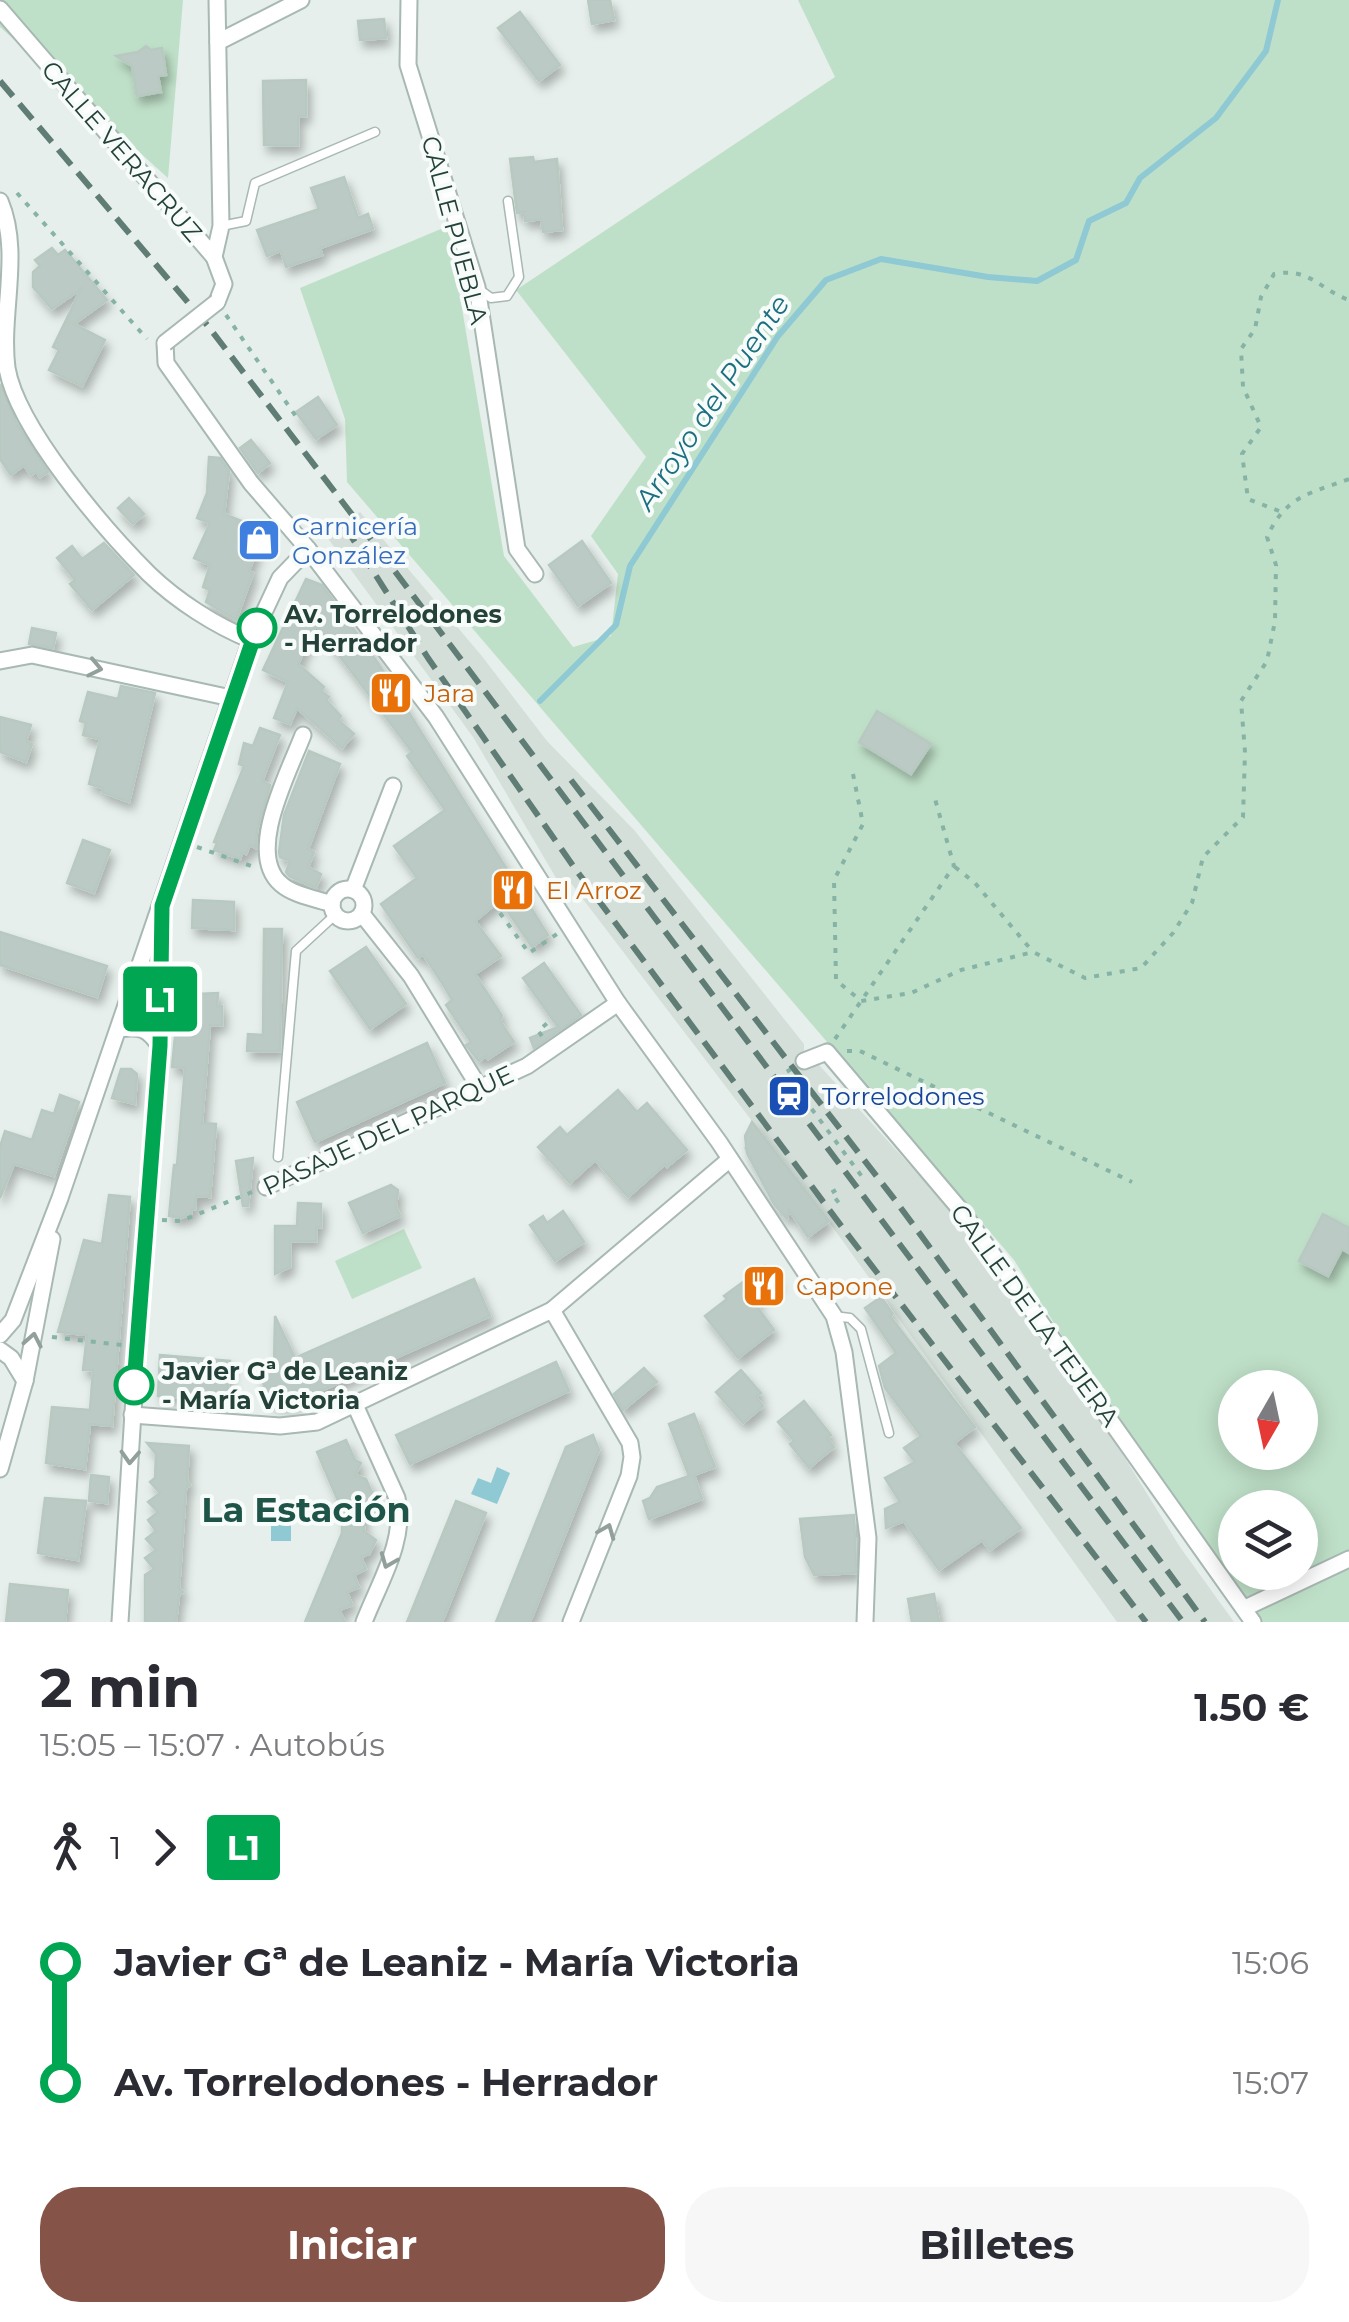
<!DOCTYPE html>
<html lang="es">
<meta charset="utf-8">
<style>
:root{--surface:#fff;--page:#f7f7f7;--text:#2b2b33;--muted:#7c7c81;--accent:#855347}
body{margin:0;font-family:Montserrat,sans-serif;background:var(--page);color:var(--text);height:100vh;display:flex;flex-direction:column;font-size:38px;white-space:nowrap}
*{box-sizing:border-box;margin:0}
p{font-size:32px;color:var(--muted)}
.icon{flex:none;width:55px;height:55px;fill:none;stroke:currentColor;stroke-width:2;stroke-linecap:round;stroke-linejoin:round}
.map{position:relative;height:1622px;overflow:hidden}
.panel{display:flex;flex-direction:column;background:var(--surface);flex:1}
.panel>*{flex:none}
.badge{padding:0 20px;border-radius:8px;font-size:35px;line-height:65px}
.needle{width:65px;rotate:189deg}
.tools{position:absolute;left:1218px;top:1370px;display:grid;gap:20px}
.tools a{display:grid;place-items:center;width:100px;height:100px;border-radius:50%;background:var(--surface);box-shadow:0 5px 25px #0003;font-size:50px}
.map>.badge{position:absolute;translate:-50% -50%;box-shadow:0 0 0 5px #fff}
.legs{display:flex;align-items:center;gap:15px;height:110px;padding:0 40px;font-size:32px}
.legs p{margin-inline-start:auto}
.headline{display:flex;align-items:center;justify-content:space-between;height:170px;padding:0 40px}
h1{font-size:55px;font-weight:700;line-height:75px}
.primary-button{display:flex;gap:20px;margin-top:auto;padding:20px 40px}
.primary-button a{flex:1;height:115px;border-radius:40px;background:var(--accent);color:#fff;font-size:40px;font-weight:700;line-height:115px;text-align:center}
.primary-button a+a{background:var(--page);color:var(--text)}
ul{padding:0 40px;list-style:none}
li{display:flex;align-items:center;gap:35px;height:120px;font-size:38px}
li i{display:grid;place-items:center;width:15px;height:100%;margin:0 12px;background:currentColor}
li i::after{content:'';width:25px;height:25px;margin:-12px;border:8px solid;border-radius:50%;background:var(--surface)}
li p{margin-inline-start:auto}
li:first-child i{background:linear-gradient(#0000 50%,currentColor 0)}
li:last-child i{background:linear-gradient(currentColor 50%,#0000 0)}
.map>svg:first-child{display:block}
</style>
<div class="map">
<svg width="1349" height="1622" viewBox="0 0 1349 1622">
<defs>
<filter id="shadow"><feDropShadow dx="4" dy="7" stdDeviation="5" flood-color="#0004"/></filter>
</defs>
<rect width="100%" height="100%" fill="#e6efeb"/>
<path fill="#d4dfda" d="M360,512L481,655L547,741L635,831L804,1044V1061L819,1065L955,1215L1073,1374L1180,1547L1234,1622H1117L829,1222L808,1237L790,1211L788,1218L774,1204L744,1148L755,1125L570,882L562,888L473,737L327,537Z"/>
<g fill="#bfe0c8" fill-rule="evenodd">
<path d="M0,0H183L168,178L0,27Z"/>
<path d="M798,0H1349V1622H1244L1014,1260L347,482L345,419L300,288L448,226L504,556L573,647L611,636L618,574L591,536L646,457L516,290L835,77ZM1235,1388H1300V1452H1235ZM1235,1508H1300V1572H1235Z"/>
<path d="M404,1229L422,1268L352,1299L335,1261Z"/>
</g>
<g fill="#8ec9d4">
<path d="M497,1467L510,1473L497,1504L471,1494L478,1478L491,1483Z"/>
<rect x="271" y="1506" width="20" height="35"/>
</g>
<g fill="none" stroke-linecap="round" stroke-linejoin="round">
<path stroke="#8ec9d4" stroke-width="6" d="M540,701L616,625L630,566L778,336L826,280L881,259L988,277L1037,281L1076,260L1089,221L1126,203L1140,178L1216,118L1266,51L1278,0"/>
</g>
<g fill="#bbcac4" stroke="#b8c9c2" stroke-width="2.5" filter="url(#shadow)">
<path d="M588,0H610L614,20L592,24Z"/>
<path d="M520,12L560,65L539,81L498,28Z"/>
<path d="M384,19L386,38L360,40L358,21Z"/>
<path d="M146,46L151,50L162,48L166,75L158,76L161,92L137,96L132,66L116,56L138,52Z"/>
<path d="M306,80V116H298V145H264L263,81Z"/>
<path d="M533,157L534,162L557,159L562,230L543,232L541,219L525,221L524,212L517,213L510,159Z"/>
<path d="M344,177L358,218L368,214L373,229L320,248L322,255L286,267L281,251L267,256L257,230L319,209L311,188Z"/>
<path d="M52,248L58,255L65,250L107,300L74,324L105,340L82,386L49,370L59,350L53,347L81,289L52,309L33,287V272L40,266L35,260Z"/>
<path d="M0,384L17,424L48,472L40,477L36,472L31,475L24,465L11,475L0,459Z"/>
<path d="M318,397L337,425L316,439L296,412Z"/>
<path d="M251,440L270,463L258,473L240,448Z"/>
<path d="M209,457L220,458L229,471L224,514L264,530L249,571L253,573L236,620L206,602L210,590L203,587L210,565L194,558L210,523L197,518L207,493Z"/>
<path d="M129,498L144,514L133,524L118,508Z"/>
<path d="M582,541L611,583L578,606L549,565Z"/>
<path d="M104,543L134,575L92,610L70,584L75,580L57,558L72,546L82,559Z"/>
<path d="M306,579L322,585L378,663L548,935L532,947L500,900L475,921L501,956L475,974L502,1016L500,1021L514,1042L488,1059L486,1056L479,1061L466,1045L471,1042L446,1005L452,1000L444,986L423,954L418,958L381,904L417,878L394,846L445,810L407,756L412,752L316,625L298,664L324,687L321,691L329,697L326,700L341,716L338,720L354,734L342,748L297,708L290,724L274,718L288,682L263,670Z"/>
<path d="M32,628L56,633L53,648L29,644Z"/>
<path d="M121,686L155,693L129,802L102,792L103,788L89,784L100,739L83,735L86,723L80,721L88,692L118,699Z"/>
<path d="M877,711L931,744L911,774L859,742Z"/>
<path d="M0,717L31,725L26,741L32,744L26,762L0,752Z"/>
<path d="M260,728L280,735L262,781L270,785L257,830L256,848L250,845L246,854L242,853L240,859L214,850L217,843L214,842L244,766L239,764L244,743L253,746Z"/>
<path d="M309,751L340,764L308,849L314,852L308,867L321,874L316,888L289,876L286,872L290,861L280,857L279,852L284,815Z"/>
<path d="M83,840L110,850L94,893L67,883Z"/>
<path d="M193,900L234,902V930L192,928Z"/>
<path d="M264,929H282L280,1051H247L248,1034L263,1035Z"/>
<path d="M0,932L107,966L97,997L0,965Z"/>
<path d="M366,947L406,1004L370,1029L330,971Z"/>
<path d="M544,963L581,1015L534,1048L530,1038L558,1027L523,978Z"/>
<path d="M218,993L217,1007L222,1006V1025H210L202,1123L216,1124L210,1197L196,1196L195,1209H192L191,1214L181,1218L169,1216L174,1165H177L185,1068L172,1067L175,1036L194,1037L196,994Z"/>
<path d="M427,1043L445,1083L315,1142L297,1102Z"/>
<path d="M121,1069H131L137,1074L135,1104L112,1098Z"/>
<path d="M618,1090L637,1112L647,1103L687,1150L667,1167L665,1164L628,1197L595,1160L570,1183L538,1147L560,1127L567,1135Z"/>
<path d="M60,1095L79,1102L54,1176L14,1164L0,1198V1147L5,1131L32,1140L42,1110L54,1114Z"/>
<path d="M752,1122L829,1221L808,1237L789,1210L787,1219L774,1204L747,1153L745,1136Z"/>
<path d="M253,1158L248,1206H243L236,1161Z"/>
<path d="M391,1185L398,1190L396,1206L400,1216L363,1233L349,1203Z"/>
<path d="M109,1195L130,1197L112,1426L90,1424L85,1469L46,1463L52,1407L90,1410L93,1370H83L87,1335L58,1332L84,1240L102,1244Z"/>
<path d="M298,1203L321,1204V1227H316V1241H290V1267L275,1274V1226H297Z"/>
<path d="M563,1211L584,1242L555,1261L530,1225L543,1216L547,1223Z"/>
<path d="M1323,1214L1349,1228V1253L1342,1249L1328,1276L1299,1261Z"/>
<path d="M765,1266L778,1283L753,1301L774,1330L738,1358L705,1316L727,1299L724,1296Z"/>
<path d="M474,1279L490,1316L291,1404L272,1403L259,1374L274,1367L275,1316L295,1358Z"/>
<path d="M881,1297L893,1314L890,1316L975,1427L954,1443L1021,1528L990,1550L982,1540L939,1570L904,1521L886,1528L885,1509L900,1502L885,1478L915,1462L904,1448L921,1436L885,1388L879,1366L896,1353L865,1308Z"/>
<path d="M160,1355L230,1361L227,1400L158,1396Z"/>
<path d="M556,1362L569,1391L410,1464L396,1435Z"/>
<path d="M644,1368L657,1382L623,1410L614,1394Z"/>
<path d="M741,1370L761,1393L756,1397L763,1406L743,1423L716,1392Z"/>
<path d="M804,1401L831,1435L827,1438L834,1447L809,1468L790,1444L794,1441L778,1422Z"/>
<path d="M694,1414L715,1467L694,1475L702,1499L649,1519L643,1501L650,1498L657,1487L689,1476L669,1424Z"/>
<path d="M593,1435L599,1450L530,1622H496L566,1447Z"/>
<path d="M346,1440L355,1460L361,1463L355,1475L366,1479L377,1504L363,1510L364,1531L376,1540L369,1554L361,1557L366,1569L354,1575L359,1587L347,1592L352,1605L339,1610L345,1622H305L342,1533V1510L317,1452Z"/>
<path d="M147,1443L189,1446L187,1481L190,1485L186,1488L179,1588L183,1592L179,1595L176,1622H145V1575L154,1569L145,1558L156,1550L146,1539L156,1531L148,1520L158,1512L148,1502L160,1493L150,1482L155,1478L156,1454Z"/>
<path d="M91,1475L109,1477L107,1503L89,1501Z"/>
<path d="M45,1498L86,1501L78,1560L38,1553Z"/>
<path d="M456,1501L486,1513L442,1622H407Z"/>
<path d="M854,1515L856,1573L814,1575L805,1557L800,1519Z"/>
<path d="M10,1584L68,1590L65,1622H6Z"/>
<path d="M934,1594L939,1622H912L908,1599Z"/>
</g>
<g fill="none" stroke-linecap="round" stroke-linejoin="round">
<g stroke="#a8b8b2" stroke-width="11">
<g id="service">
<path d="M221,226L246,221L255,183L375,132"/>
<path d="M480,290L491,298L507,296L519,277L508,201"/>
<path d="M278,1157L296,951L335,915"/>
<path d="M834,1316L850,1318L861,1329L889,1433"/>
</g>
</g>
<g stroke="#a8b8b2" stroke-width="19">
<g id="minor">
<path d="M409,0L408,65L477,287L517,549L535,574"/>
<path d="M0,9L214,257L224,284L217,302"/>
<path d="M218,42L301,0"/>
<path d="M0,201C22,253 0,313 7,368C17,428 105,530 149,574C177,601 216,626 251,640"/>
<path d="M214,257L221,226L217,0"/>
<path d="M165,343L166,363L251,483L308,549L436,717L618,1003L719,1142L834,1316L844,1352L868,1538L865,1622"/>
<path d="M0,661L32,655L231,698"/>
<path d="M303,735C289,772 245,853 281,884C293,895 317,899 332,904"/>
<circle cx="348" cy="905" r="16"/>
<path d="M353,890L393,786"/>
<path d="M362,914L411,976L479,1087"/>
<path d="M119,1029C140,1026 148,1028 160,1047"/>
<path d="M804,1061L827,1052L964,1214L1253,1622"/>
<path d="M266,1187L527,1066L618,1003"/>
<path d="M552,1310L630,1443L632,1457L629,1476L571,1622"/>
<path d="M0,1335L13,1320L60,1198L251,640L280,578L308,549"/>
<path d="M0,1350L11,1358L25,1381"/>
<path d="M355,1405L397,1498C407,1539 379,1583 364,1622"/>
<path d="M132,1415L280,1426L317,1422L552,1310L730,1159"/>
<path d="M0,1469L25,1381L52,1239"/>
<path d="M1245,1608L1349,1559"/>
<path d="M120,1622L145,1219L160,1047L162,920"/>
</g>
</g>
<g stroke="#86b3a5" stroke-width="4" stroke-dasharray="5 8" stroke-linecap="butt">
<path d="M17,193L147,339"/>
<path d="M226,315L297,418"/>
<path d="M1279,511L1248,499L1242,454L1261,427L1243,387L1241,349L1255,329L1261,297L1274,274C1310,267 1320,290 1349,300"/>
<path d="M853,774L863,824L834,880L836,980L861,1001L911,993L961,970L1033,952L1085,978L1141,968L1173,933L1192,903L1203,857L1243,817L1245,752L1241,701L1267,661L1275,621L1276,565L1267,537C1286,496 1308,494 1349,479"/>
<path d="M197,847L254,867"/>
<path d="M955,867L975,883L1033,952"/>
<path d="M500,913L529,953L557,934"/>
<path d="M542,1036L538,1031L552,1019"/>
<path d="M835,1039L954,866L935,799"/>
<path d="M847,1051H860L1132,1182"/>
<path d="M791,1069L785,1073L866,1182"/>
<path d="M836,1190L831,1193L839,1203"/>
<path d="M162,1220L181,1221L252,1192"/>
<path d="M52,1337L122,1345"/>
</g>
<use href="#service" stroke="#fff" stroke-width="8"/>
<use href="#minor" stroke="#fff" stroke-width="15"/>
<g stroke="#5f7d75" stroke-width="6" stroke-dasharray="20 10" stroke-linecap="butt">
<path d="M0,81L208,326L373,542L1183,1622"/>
<path d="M344,525L428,658L576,870L845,1231L1146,1622"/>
<path d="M571,780L895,1200L1205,1622"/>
</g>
<g stroke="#a8b8b2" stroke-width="19" stroke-linecap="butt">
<path id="minor-bridge" d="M165,343L217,302"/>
</g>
<use href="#minor-bridge" stroke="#fff" stroke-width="15"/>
</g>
<defs><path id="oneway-chevron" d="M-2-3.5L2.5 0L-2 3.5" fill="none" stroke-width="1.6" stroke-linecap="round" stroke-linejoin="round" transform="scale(2.5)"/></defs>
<g stroke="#92a09c">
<use href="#oneway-chevron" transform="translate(95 668) rotate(12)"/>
<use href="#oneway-chevron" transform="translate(33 1340) rotate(-79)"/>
<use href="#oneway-chevron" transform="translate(130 1457) rotate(93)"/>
<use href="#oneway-chevron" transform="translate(607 1531) rotate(-68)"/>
<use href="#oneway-chevron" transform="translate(388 1561) rotate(112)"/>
</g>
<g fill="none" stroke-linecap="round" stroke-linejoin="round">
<g stroke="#fff" stroke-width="22">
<path id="line-1" d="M134,1385L160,1046L162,906L257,628"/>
</g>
<use href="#line-1" stroke="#00a651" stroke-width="15"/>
</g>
<defs>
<g id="shop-square" transform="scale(2.25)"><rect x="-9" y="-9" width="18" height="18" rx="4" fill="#3f7fe0" stroke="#f7fbf9"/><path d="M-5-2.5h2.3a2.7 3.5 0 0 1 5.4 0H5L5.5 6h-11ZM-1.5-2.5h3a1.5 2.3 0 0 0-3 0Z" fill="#fff"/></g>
<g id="restaurant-square" transform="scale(2.25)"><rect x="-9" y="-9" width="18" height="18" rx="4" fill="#e8710a" stroke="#f7fbf9"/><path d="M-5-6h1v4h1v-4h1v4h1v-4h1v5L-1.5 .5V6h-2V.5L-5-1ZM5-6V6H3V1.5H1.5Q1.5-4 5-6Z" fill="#fff"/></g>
<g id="station-square" transform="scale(2.25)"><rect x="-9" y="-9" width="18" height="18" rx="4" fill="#1a4fb4" stroke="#f7fbf9"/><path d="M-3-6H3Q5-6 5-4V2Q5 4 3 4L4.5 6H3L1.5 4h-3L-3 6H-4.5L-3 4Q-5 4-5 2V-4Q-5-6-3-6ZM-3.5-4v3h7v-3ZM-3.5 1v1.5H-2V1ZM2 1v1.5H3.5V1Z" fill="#fff"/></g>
</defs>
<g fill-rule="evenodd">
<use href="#shop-square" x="259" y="540"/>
<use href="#restaurant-square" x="391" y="693"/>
<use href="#restaurant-square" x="513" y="890"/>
<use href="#station-square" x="789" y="1096"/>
<use href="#restaurant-square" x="764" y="1286"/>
</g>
<g fill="#fff" stroke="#00a651" stroke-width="5">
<circle cx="257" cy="628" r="18"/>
<circle cx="134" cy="1385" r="18"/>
</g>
<g text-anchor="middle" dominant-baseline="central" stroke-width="8" stroke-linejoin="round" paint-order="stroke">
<g font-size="25" fill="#24423a" stroke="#f7fbf9">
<text transform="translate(122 151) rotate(49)">CALLE VERACRUZ</text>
<text transform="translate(455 230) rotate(75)">CALLE PUEBLA</text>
<text transform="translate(388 1130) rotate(-25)">PASAJE DEL PARQUE</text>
<text transform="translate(1035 1315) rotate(54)">CALLE DE LA TEJERA</text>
</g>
<g font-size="25" fill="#366cbe" stroke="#f7fbf9" text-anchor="start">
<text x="292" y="526">Carnicería<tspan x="292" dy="29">González</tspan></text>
</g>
<g font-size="25" font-weight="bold" fill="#24423a" stroke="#f7fbf9" text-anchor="start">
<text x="284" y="614">Av. Torrelodones<tspan x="284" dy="29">- Herrador</tspan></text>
<text x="162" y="1371">Javier Gª de Leaniz<tspan x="162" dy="29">- María Victoria</tspan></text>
</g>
<g font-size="25" fill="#c56008" stroke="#f7fbf9" text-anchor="start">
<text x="424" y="693">Jara</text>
<text x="546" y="890">El Arroz</text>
<text x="796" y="1286">Capone</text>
</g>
<g font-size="25" fill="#164399" stroke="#f7fbf9" text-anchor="start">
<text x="822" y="1096">Torrelodones</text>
</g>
<g font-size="28" font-style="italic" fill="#1c6f80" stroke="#f7fbf9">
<text transform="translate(712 402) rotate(-56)">Arroyo del Puente</text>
</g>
<g font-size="35" font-weight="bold" fill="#1f5548" stroke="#f7fbf9">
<text x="306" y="1509">La Estación</text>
</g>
</g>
</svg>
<div class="tools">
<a><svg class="needle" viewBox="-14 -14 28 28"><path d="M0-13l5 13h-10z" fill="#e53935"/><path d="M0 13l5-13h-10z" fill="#7c7c81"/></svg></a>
<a><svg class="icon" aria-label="layers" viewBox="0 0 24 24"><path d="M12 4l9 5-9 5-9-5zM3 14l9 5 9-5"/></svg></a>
</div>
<b class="badge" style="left:160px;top:999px;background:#00a651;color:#fff">L1</b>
</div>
<section class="panel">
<div class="headline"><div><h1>2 min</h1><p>15:05 – 15:07 · Autobús</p></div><b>1.50 €</b></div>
<div class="legs"><svg class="icon" aria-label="walk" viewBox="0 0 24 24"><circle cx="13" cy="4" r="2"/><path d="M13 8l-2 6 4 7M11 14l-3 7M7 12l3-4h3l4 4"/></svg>1<svg class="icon" aria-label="forward" viewBox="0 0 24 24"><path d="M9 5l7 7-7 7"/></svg><b class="badge" style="background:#00a651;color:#fff">L1</b></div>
<ul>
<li><i style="color:#00a651"></i><b>Javier Gª de Leaniz - María Victoria</b><p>15:06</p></li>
<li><i style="color:#00a651"></i><b>Av. Torrelodones - Herrador</b><p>15:07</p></li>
</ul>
<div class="primary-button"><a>Iniciar</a><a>Billetes</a></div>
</section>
